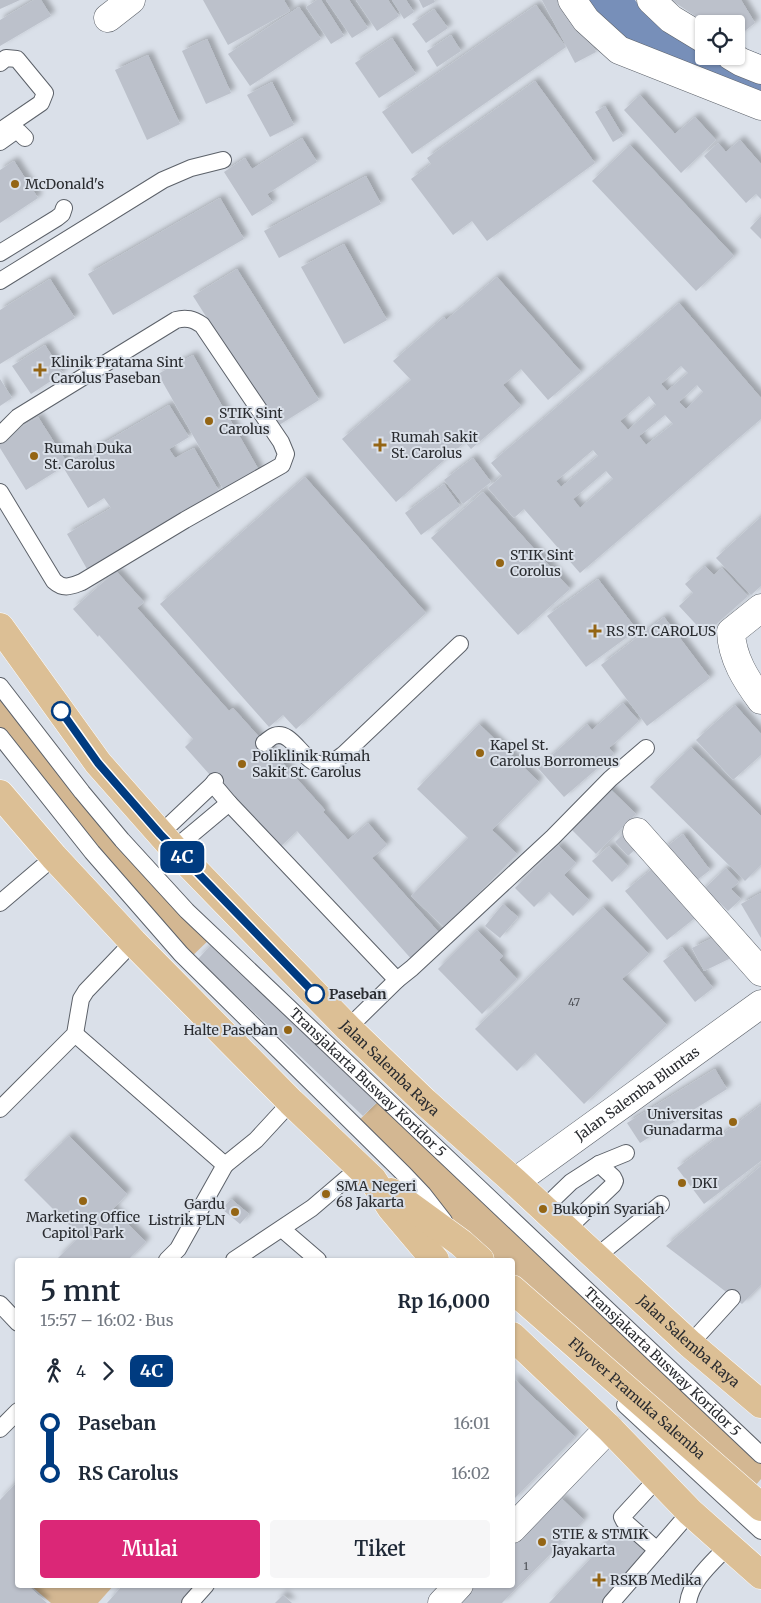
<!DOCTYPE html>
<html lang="id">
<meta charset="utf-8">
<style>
:root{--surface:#fff;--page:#f6f6f7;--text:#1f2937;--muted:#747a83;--accent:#db2777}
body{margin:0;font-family:Merriweather,serif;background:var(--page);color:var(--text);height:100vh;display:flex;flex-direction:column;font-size:19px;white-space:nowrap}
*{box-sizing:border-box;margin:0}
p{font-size:16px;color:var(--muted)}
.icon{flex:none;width:28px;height:28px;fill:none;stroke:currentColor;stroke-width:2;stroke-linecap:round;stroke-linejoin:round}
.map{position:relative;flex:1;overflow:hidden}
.sheet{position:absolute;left:15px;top:1258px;width:500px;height:330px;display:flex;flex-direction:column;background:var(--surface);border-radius:5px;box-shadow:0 1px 4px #0004}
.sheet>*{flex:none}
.badge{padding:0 10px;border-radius:8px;font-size:18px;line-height:32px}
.fabs{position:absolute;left:695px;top:15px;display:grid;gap:10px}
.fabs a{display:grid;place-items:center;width:50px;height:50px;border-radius:5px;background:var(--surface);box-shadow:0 1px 4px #0004;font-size:25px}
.map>.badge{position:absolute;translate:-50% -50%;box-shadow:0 0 0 2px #fff}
.legs{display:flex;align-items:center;gap:8px;height:55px;padding:0 25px;font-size:16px}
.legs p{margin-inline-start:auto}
.summary{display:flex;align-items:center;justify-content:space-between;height:85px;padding:0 25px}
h1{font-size:28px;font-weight:600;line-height:38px}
.action{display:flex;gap:10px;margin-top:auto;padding:10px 25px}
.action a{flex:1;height:58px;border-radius:5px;background:var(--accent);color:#fff;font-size:20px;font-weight:600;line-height:58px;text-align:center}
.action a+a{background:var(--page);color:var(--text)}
ul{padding:0 25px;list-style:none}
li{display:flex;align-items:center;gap:18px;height:50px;font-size:19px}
li i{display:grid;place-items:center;width:8px;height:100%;margin:0 6px;background:currentColor}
li i::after{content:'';width:12px;height:12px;margin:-6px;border:4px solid;border-radius:50%;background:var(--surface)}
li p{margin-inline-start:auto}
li:first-child i{background:linear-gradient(#0000 50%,currentColor 0)}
li:last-child i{background:linear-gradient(currentColor 50%,#0000 0)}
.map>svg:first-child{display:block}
</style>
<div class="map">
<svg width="761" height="1603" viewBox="0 0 761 1603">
<defs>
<filter id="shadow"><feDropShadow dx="4.5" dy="-4.5" stdDeviation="2.5" flood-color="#0004"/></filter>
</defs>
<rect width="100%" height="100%" fill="#dae0e9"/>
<g fill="#d3b792">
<path d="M0,686L213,936L188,960L0,734Z"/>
<path d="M383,1097L761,1455V1479L736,1508L513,1302L512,1260H474L354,1125Z"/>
<path d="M30,1585H114L98,1603H51Z"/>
</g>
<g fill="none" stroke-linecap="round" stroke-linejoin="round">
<path stroke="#778fb9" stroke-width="46" d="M606,0L628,29L761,79"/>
</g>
<g fill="#bcc1cb" fill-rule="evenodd" filter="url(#shadow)">
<path d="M0,0H20L0,9Z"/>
<path d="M34,0H41L51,16L0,46V20Z"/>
<path d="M203,0H284L290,11L228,45Z"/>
<path d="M317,0H321L344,36L331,44L306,7Z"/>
<path d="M326,0H349L368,28L352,38Z"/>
<path d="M356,0H388L399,16L377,31Z"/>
<path d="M392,0H406L414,12L404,19Z"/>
<path d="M419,0H434L435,2L423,8Z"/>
<path d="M542,0H569L596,52L575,63Z"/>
<path d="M671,0H741L755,23L741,34L736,33V24H707Z"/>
<path d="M536,5L566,47L412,154L382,112Z"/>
<path d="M299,7L321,39L250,86L228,54Z"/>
<path d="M434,9L448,28L426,43L412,24Z"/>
<path d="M451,35L461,51L437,67L427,51Z"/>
<path d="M392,38L416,74L379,98L355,63Z"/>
<path d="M207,39L231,93L206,104L182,51Z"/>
<path d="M148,55L180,124L147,140L115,70Z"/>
<path d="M535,81L595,163L487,241L472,221L453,235L411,179L431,164L427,158Z"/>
<path d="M272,82L294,125L270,137L247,95Z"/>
<path d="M640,95L675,134L695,117L716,140L681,173L624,110Z"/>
<path d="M605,106L623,136L613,142L595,112Z"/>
<path d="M302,138L317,162L267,194L273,203L252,216L224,172L245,158L252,169Z"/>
<path d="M740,140L761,164V199L756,194L746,203L704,156L718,143L726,152Z"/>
<path d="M630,145L734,256L696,291L592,181Z"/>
<path d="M14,161L38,198L0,223V170Z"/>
<path d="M366,176L381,204L279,258L264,231Z"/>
<path d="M220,198L244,239L113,315L88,274Z"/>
<path d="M761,216V239L750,228Z"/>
<path d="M344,244L387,320L344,344L301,267Z"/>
<path d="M237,269L319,400L276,427L193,296Z"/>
<path d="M497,277L581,372L548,400L521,369L503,385L521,406L471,449L465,442L396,502L342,439L411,380L393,361L444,317L446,320Z"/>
<path d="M50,279L75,318L0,364V310Z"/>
<path d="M679,303L761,398V419L580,573L524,509L514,518L488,488L502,476L491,463ZM681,366L688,373L667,391L661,384ZM697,385L703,392L686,409L679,402ZM649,396L656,405L628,430L620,421ZM665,415L673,424L646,445L639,436ZM593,450L598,456L561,487L556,481ZM606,471L613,479L580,508L573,499Z"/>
<path d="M45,345L63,373L31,394L12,366Z"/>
<path d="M193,355L260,472L225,492L158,374Z"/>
<path d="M0,379L12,398L0,406Z"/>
<path d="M169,405L189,437L169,449L175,458L194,448L219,491L87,569L67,534L111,508L104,498L88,508L63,467L26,490L0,448V440L38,417L68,464Z"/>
<path d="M473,458L491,482L463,504L444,480Z"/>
<path d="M305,477L426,613L296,729L283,715L269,727L160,604Z"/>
<path d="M444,484L460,506L421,535L405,513Z"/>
<path d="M483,492L570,589L518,635L431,538Z"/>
<path d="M761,517V586L751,595L716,558Z"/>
<path d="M705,566L714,575L722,568L748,596L705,634L679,606L693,593L685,584Z"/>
<path d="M116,571L144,602L137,608L229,711L233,708L325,810L323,812L348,840L368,823L387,845L372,858L442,936L414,962L297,831L277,850L185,747L193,739L99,635L98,637L73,609Z"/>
<path d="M598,579L637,630L586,667L547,616Z"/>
<path d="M664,617L710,678L647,726L601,665Z"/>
<path d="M623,703L639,721L609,748L614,754L564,797L538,768L587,724L592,730Z"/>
<path d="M735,705L761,734V755L733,780L696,740Z"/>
<path d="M479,724L539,782L492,830L517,854L445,928L411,896L468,838L417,789Z"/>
<path d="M691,747L761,816V865L745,881L650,787Z"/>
<path d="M607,786L636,814L596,854L568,826Z"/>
<path d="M628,829L642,843L628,856L615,842Z"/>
<path d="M683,834L710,870L688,887L661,851Z"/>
<path d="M558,845L576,863L564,875L589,900L573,916L549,892L534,907L515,888Z"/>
<path d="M609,846L628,866L612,882L592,861Z"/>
<path d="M653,868L695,918L667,940L625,891Z"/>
<path d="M726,868L739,882L731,889L741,899L728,911L719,902L712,909L698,895Z"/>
<path d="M761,893V938L741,904Z"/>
<path d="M503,904L518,917L500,938L485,926Z"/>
<path d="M603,907L649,954L622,979L667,1025L584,1104L535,1053L517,1071L475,1029Z"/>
<path d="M477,930L503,956L499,960L517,979L482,1014L438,969Z"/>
<path d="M719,935L731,958L704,971L692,948Z"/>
<path d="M212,944L378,1101L363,1116L198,959Z"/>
<path d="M682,947L713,988L695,1002L663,961Z"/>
<path d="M715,1069L727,1089L640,1143L627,1123Z"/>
<path d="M761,1105V1161L704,1204L677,1168Z"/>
<path d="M69,1136L127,1194L113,1209L146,1242L128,1260H56L80,1236L24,1180Z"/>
<path d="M761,1166V1285L742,1304L666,1246Z"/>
<path d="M231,1199L249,1214L240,1224L222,1209Z"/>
<path d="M512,1377L575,1437L512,1501Z"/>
<path d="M18,1481V1574L16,1576L18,1585H27L47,1603H0V1500Z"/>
<path d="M561,1498L584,1520L502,1603H456L474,1585H512V1546Z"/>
<path d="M619,1528L650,1557L607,1603H549Z"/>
<path d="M123,1585H199L183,1603H107Z"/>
<path d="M283,1595L292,1603H275Z"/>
</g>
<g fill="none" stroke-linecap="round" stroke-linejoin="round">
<g stroke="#5c6169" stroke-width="18">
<g id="service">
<path d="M0,63L6,58L17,59L45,93L41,103L0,131"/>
<path d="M0,142L14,132H19L25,138"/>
<path d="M0,253L57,218L62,214L64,208"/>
<path d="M0,281L163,180L191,168L223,160"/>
<path d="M0,435L18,417L176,320C186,317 193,319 202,325L281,442L286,454L282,465L185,520L82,582C71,586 64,590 54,581L0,492"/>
<path id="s1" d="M0,686L82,792L122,840L187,911L761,1455"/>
<path d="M0,736L92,852L181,954L404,1174L423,1194L444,1221"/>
<path d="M264,743C267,741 271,737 274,736C295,728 305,774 331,763C335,761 340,757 344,754L460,644"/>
<path d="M215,781L213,784L229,803L397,980"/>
<path d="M160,834L213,784"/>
<path d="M174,849L229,803"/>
<path d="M0,903L54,857"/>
<path d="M348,1028L397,980L412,968L553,837L610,779L646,748"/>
<path d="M75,1034L225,1165L178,1249L167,1260"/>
<path d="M0,1109L75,1034L81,999L86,991L133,942"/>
<path d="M225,1165L256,1140L291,1102"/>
<path d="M543,1209L571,1182L599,1164L626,1153"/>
<path d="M282,1229L318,1260"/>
<path d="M566,1230L613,1185L615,1181L613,1177L599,1164"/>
<path d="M596,1257L661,1204"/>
<path d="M234,1260L312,1208L360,1167"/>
<path d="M0,1304L18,1323"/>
<path d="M690,1344L732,1298"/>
<path d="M625,1405L761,1531"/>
<path d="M0,1429L18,1411"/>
<path d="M657,1479L622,1517L624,1521L657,1550"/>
<path d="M190,1603L206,1585"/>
<path d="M611,1603L690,1512"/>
<path d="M688,1603C691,1580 712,1563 728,1546"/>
</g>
</g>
<g stroke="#5c6169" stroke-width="29">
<g id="minor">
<path d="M572,0L586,20L619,50L761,106"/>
<path d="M651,0L671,19L704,39"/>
<path d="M108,18L131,0"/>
<path d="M731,56L741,62L761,70"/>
<path d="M761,608L731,632C732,658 746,680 761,700"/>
<path d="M637,832L761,972"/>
<path id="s2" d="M515,1182L761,1004"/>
</g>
</g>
<g stroke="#5c6169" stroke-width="29">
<g id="tertiary">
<path d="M512,1529L609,1428"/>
<path d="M442,1603L459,1585"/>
</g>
</g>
<g stroke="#fff" stroke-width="29">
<g id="primary">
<path id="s3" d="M0,627L98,763L174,849L348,1028L425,1102L515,1182L690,1344L761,1404"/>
<path d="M0,794L54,857L133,942L291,1102L373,1180L391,1208L435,1260"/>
<path d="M391,1192L461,1243L480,1260"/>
<path id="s4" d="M512,1289L761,1507"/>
<path d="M512,1336L609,1428L690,1512L761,1575"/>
</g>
</g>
<use href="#service" stroke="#fff" stroke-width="16"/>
<use href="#minor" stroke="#fff" stroke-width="28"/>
<use href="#tertiary" stroke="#fff" stroke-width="28"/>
<use href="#primary" stroke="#dcbf95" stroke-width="28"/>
</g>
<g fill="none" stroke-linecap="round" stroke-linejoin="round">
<g stroke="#fff" stroke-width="11">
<path id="line-1" d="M61,711L98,763L160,834L315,994"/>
</g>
<use href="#line-1" stroke="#003b80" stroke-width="8"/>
</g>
<g fill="#946514" stroke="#dae0e9" stroke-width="2">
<circle cx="15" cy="184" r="5"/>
<path d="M37.5 362.5h5v5h5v5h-5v5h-5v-5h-5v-5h5z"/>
<circle cx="209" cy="421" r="5"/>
<path d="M377.5 437.5h5v5h5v5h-5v5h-5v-5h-5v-5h5z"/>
<circle cx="34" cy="456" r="5"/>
<circle cx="500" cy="563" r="5"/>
<path d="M592.5 623.5h5v5h5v5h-5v5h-5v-5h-5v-5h5z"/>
<circle cx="480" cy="753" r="5"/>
<circle cx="242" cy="764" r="5"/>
<circle cx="288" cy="1030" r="5"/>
<circle cx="733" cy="1122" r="5"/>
<circle cx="682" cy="1183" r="5"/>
<circle cx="326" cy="1194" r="5"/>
<circle cx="83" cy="1201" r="5"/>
<circle cx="543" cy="1209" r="5"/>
<circle cx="235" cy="1212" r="5"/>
<circle cx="542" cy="1542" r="5"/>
<path d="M596.5 1572.5h5v5h5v5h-5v5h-5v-5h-5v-5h5z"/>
</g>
<g fill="#fff" stroke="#003b80" stroke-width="2.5">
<circle cx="61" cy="711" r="9"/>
<circle cx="315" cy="994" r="9"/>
</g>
<g text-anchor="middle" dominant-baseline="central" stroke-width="4" stroke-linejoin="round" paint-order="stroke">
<g font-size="11" fill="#4e5157">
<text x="574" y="1002">47</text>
<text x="526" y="1566">1</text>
</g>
<g font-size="14" fill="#2a2c30" stroke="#dae0e9" text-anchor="start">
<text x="25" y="184">McDonald's</text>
<text x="51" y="362">Klinik Pratama Sint<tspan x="51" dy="16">Carolus Paseban</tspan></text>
<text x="219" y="413">STIK Sint<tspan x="219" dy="16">Carolus</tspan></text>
<text x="391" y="437">Rumah Sakit<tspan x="391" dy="16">St. Carolus</tspan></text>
<text x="44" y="448">Rumah Duka<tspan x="44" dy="16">St. Carolus</tspan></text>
<text x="510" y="555">STIK Sint<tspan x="510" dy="16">Corolus</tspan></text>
<text x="606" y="631">RS ST. CAROLUS</text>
<text x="490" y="745">Kapel St.<tspan x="490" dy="16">Carolus Borromeus</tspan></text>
<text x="252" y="756">Poliklinik Rumah<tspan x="252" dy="16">Sakit St. Carolus</tspan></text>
<text x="278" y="1030" text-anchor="end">Halte Paseban</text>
<text x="723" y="1114" text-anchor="end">Universitas<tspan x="723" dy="16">Gunadarma</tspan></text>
<text x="692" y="1183">DKI</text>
<text x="336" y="1186">SMA Negeri<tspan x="336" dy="16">68 Jakarta</tspan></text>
<text x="225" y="1204" text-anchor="end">Gardu<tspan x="225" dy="16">Listrik PLN</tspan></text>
<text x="553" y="1209">Bukopin Syariah</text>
<text x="83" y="1217" text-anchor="middle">Marketing Office<tspan x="83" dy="16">Capitol Park</tspan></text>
<text x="552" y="1534">STIE &amp; STMIK<tspan x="552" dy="16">Jayakarta</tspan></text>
<text x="610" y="1580">RSKB Medika</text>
</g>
<g font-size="14" font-weight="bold" fill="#2a2c30" stroke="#dae0e9" text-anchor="start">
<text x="329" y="994">Paseban</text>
</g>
<g font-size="14" fill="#2a2c30" stroke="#dae0e9">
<text stroke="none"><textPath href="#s3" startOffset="590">Jalan Salemba Raya</textPath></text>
<text stroke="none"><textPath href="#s1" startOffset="542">Transjakarta Busway Koridor 5</textPath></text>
<text stroke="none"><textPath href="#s2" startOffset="151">Jalan Salemba Bluntas</textPath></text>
<text stroke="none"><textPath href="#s3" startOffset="995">Jalan Salemba Raya</textPath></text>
<text stroke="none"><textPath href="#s1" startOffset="948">Transjakarta Busway Koridor 5</textPath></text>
<text stroke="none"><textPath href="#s4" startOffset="166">Flyover Pramuka Salemba</textPath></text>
</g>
</g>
</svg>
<div class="fabs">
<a><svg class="icon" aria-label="locate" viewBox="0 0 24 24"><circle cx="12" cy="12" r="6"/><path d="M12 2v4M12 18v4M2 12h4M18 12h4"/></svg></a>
</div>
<b class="badge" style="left:182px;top:857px;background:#003b80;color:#fff">4C</b>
<section class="sheet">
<div class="summary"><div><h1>5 mnt</h1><p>15:57 – 16:02 · Bus</p></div><b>Rp 16,000</b></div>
<div class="legs"><svg class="icon" aria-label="walk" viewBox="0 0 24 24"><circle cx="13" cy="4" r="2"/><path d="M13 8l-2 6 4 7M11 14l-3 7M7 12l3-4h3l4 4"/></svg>4<svg class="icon" aria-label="forward" viewBox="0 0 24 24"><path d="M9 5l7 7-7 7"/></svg><b class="badge" style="background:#003b80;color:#fff">4C</b></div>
<ul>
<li><i style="color:#003b80"></i><b>Paseban</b><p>16:01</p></li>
<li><i style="color:#003b80"></i><b>RS Carolus</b><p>16:02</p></li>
</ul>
<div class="action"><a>Mulai</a><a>Tiket</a></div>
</section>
</div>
